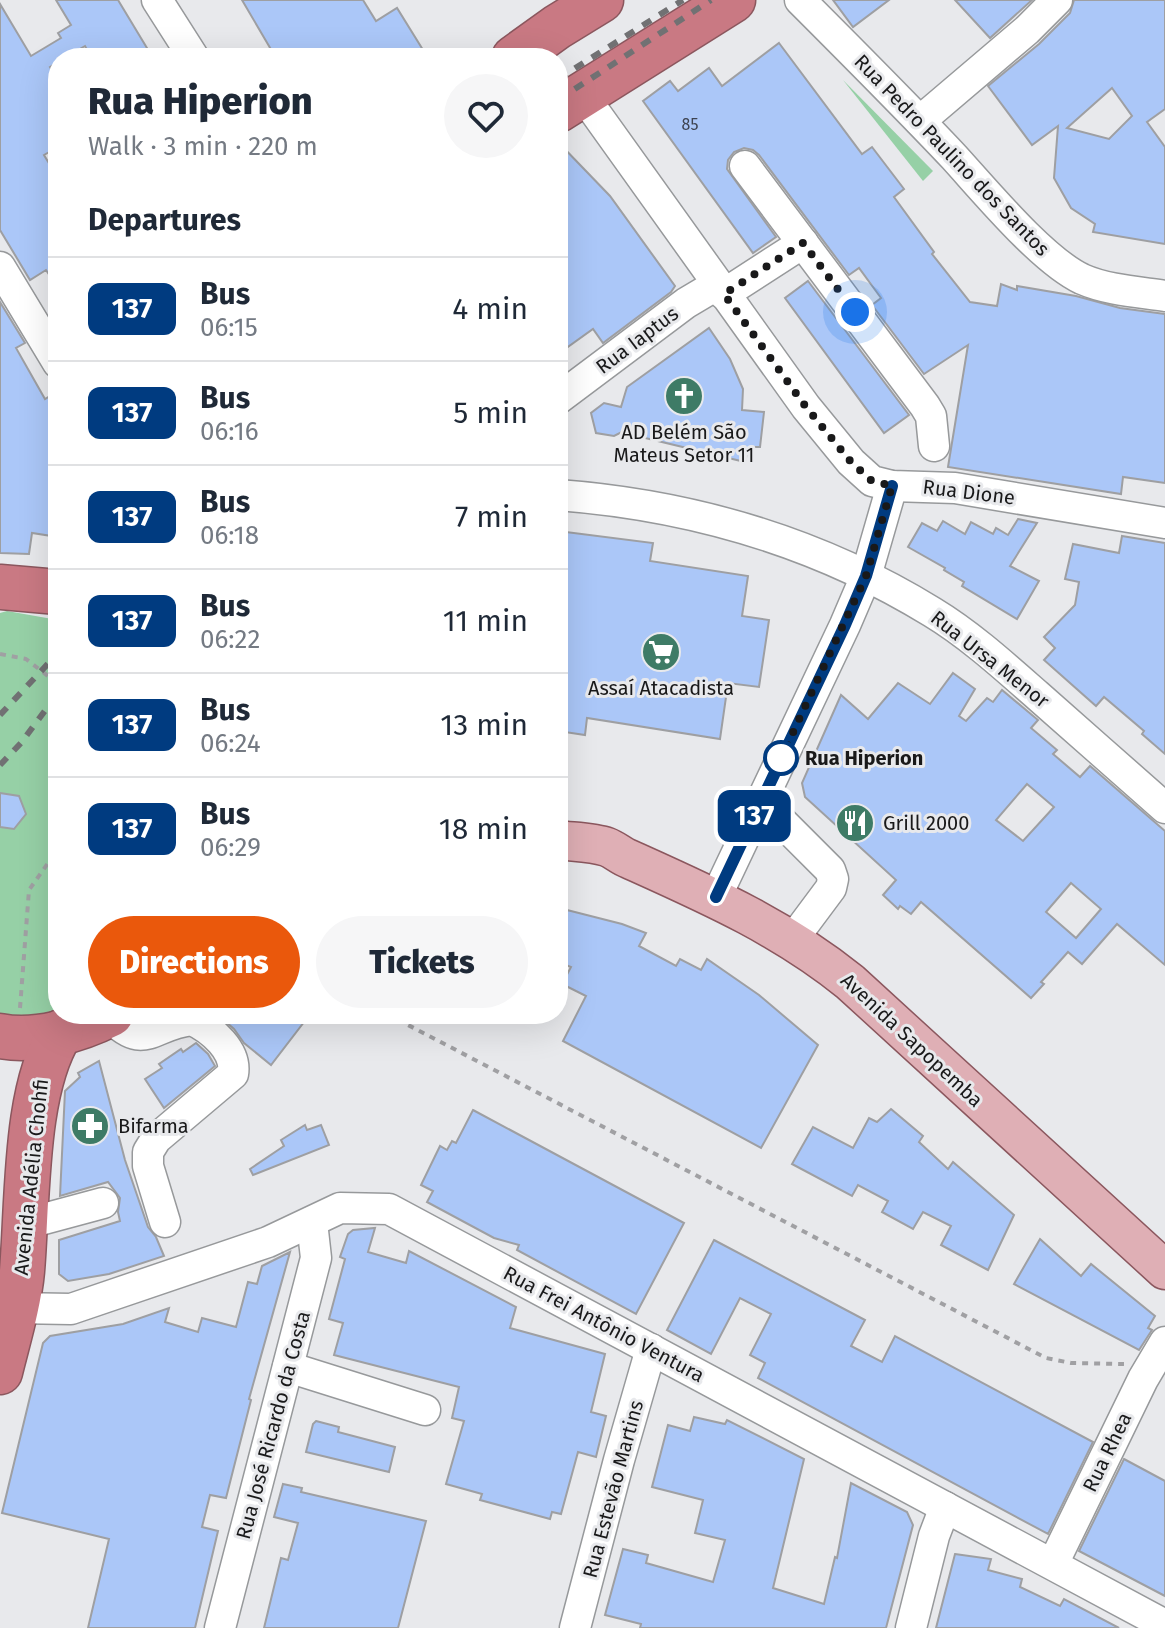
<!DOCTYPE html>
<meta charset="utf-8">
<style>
:root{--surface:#fff;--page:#f6f6f7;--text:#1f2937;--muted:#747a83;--line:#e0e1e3;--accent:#ea580c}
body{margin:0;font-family:"Fira Sans",sans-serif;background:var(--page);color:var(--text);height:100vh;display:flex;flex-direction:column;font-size:30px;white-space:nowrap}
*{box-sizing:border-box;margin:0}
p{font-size:26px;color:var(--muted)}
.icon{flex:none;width:44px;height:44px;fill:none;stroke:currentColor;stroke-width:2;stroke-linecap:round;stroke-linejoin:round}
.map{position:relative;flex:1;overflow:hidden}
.panel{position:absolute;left:48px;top:48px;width:520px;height:976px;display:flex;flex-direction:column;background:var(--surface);border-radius:32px;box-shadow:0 8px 32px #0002}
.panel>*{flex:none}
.badge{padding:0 16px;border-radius:12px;font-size:28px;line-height:52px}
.you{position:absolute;width:40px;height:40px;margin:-20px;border:6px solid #fff;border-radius:50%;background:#1a73e8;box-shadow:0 0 0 12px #1a73e833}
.map>.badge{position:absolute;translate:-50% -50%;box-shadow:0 0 0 4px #fff}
h2{padding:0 40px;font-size:30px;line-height:72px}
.round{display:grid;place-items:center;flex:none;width:84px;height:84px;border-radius:42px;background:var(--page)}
.head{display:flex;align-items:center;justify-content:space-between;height:136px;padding:0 40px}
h1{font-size:38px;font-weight:800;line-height:60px}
.button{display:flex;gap:16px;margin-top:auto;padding:16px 40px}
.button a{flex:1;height:92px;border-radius:48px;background:var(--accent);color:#fff;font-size:32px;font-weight:800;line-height:92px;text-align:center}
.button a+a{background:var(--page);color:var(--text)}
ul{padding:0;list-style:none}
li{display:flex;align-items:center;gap:24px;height:104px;padding:0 40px;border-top:2px solid var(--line)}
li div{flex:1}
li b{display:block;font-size:30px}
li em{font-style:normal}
li .badge{min-width:88px;font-weight:700;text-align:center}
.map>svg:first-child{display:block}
</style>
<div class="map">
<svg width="1165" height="1628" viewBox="0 0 1165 1628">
<rect width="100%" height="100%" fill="#e8e9ec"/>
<g fill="#96d0a6">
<path d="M843,80L933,171L923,181Z"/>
<path d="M7,611L58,620V1014L0,1023V613Z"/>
</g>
<g fill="#abc7f8" stroke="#9e9fa2" stroke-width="2" fill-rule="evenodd">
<path d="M56,0H118L153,58H92L85,46L64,58H58V62L50,67L58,80V147L44,155L58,178V288L46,270L30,280L0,230V4L31,56L61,38L58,33L71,25Z"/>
<path d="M242,0H363L376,21L397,8L428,58H276Z"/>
<path d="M833,0H889L853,27Z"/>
<path d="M955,0H1032L990,38Z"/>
<path d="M1074,0H1165V109L1147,122L1165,147V244L1093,232L1095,224L1071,208L1054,178L1058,126L1032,145L988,86L1039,44L1070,13ZM1112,88L1132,116L1109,139L1067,128Z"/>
<path d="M779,43L862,154L872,147L904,189L894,197L934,252L932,254L970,302L997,306L1001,284L1017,290V286L1076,296L1120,308L1165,314V483L1123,477L1121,494L948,467L968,345L924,374L872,305L881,298L859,268L849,275L759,155L753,150L744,148L734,152L728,160L727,169L776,237L753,253L643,101L670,81L678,91L709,68L722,86Z"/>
<path d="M558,142L610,196L675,286L671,292L603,343L593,329L558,354Z"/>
<path d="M808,281L909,415L884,433L785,298Z"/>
<path d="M0,302L25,343L16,348L45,399L58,391V537L32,533L29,554L0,553Z"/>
<path d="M709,328L730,359L743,389L742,410L764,412L760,447H749L745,462L637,436L626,430L614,436L596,433L591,413L604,403L621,407L627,387Z"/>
<path d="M1018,519L1037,523L1010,566L1039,581L1017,619L962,586L964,582L944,570L945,568L908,547L922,523L937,531L943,521L965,534L971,522L993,534L996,528L1008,535Z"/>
<path d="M558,531L653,543L650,561L748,576L742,616L769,620L759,687L728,683L720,739L587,718L585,735L558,731Z"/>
<path d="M1122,536L1165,543V754L1142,734L1144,731L1104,697L1096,706L1044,660L1055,648L1044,637L1075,605L1079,582L1065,579L1073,544L1119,553Z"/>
<path d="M953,673L975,689L959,716L966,721L987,698L993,702L1002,690L1038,720L1031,728L1057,750L1053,754L1080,777L1090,766L1165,831V965L1117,924L1082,964L1068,952L1041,982L1044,984L1031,998L921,902L911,914L900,906L898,909L883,895L896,880L805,797L802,783L841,695L868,719L898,683L930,704ZM1027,784L1054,807L1023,841L996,820ZM1071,883L1101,909L1076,938L1046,912Z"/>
<path d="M0,793L19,796L26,814L14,829L0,827Z"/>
<path d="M567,910L622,924L646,933L639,946L676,966L680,959L701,970L707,959L759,995L818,1045L761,1148L563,1041L586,996L562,984L571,967L558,962V949Z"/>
<path d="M217,1014H290L304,1022L271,1065L244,1043L234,1029Z"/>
<path d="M196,1043L208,1054L215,1066L164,1108L145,1079L162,1068L159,1064L181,1049L183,1052Z"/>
<path d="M99,1061L125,1160L148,1227L156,1237L164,1256L109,1274L68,1281L59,1274V1240L120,1221L118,1212L120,1198L108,1182L60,1196L65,1091L80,1077L78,1073Z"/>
<path d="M891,1109L923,1136L919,1142L948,1169L953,1162L1014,1215L988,1270L941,1245L951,1226L923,1212L913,1229L882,1212L888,1201L858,1185L852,1196L792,1164L813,1127L853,1148L869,1118L877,1122Z"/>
<path d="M473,1110L684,1223L636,1314L517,1250L519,1245L494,1238L427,1202L433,1191L421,1185L440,1146L447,1150L452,1141L456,1143Z"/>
<path d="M305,1125L307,1130L321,1125L329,1145L253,1175L250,1169L284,1146L281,1140Z"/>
<path d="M375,1228L368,1252L406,1263L409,1251L516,1307L510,1328L605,1354L591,1412L606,1416L596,1457L578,1452L561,1514L552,1512L550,1519L480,1500L482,1494L446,1484L464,1421L452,1418L459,1387L334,1355L343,1323L329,1319L345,1259L340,1257L348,1234L353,1230Z"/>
<path d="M1040,1239L1081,1276L1091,1264L1155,1316L1148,1328L1152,1330L1139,1350L1014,1284Z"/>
<path d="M714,1240L865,1320L851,1346L882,1362L895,1336L1093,1442L1048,1534L758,1378L765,1363L750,1355L771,1314L740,1298L711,1354L667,1330Z"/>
<path d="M290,1252L249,1399L251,1400L226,1498L210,1495L202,1527L218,1531L195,1628H88L109,1539L2,1513L43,1343L50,1336L123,1324L169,1308L165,1322L198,1332L202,1318L236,1327L248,1282L257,1284L262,1266Z"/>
<path d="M694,1417L725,1424L727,1420L804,1459L773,1588L824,1604L835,1557L837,1558L851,1483L907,1512L913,1525L886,1628H640L641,1624L605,1615L623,1549L648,1555L646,1563L713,1582L725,1540L695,1533L703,1500L652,1487L668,1425L690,1431Z"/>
<path d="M316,1421L339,1427L338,1432L395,1447L389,1472L306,1452L313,1424Z"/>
<path d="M1124,1459L1165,1481V1596L1079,1551Z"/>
<path d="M283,1484L302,1488L301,1492L426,1521L398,1628H264L281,1558L288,1560L298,1523L274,1517Z"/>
<path d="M955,1554L991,1559L988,1570L1022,1579L1020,1587L1060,1606L1064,1599L1119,1628H936Z"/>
</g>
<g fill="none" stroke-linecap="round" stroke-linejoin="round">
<g stroke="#97999b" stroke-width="33">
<g id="minor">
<path d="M157,0L194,58"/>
<path d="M800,0C852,52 904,104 954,157C985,191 1042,260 1082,279C1107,290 1138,292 1165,296"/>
<path d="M582,94L806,407L851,462L872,481L892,486L955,488L1165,523"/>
<path d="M920,121L1027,30L1057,0"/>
<path d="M745,166L925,406L931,416L934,446"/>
<path d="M0,267L58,363"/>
<path d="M724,294L803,243"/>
<path d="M558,399L686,303L718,284"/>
<path d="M558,495C690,505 818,542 932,612C970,635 1004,666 1037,695C1080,733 1122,770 1165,808"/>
<path d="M761,801L830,870L833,879L831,888L793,939"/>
<path d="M716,897L845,625L866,576L892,486"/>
<path d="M108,1015C145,1054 151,1024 192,1020C212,1029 237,1051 233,1074L156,1139L148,1152V1166L165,1222"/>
<path d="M25,1224L103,1203"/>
<path d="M14,1308L71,1309L268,1242L340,1208L389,1209L1165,1625"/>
<path d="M288,1367L425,1410"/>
<path d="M1053,1564L1143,1379L1165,1342"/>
<path d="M220,1628L316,1258L312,1222"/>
<path d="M575,1628L619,1460L651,1349"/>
<path d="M911,1628L934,1536L945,1507"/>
</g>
</g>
<g stroke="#8b575e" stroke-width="41">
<path id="major" d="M558,840C573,842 593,842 607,847C615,850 621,856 629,859C709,895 782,927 850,982L1165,1270"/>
</g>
<g stroke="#8b575e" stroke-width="47">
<g id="highway">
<path d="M514,58L557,27L601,0"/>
<path d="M558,110L733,0"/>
<path d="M0,587L58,592"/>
<path d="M0,1036C36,1043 79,1030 111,1014"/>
<path d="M0,1372C8,1339 19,1304 22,1271C28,1201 24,1090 61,1032"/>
</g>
</g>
<g stroke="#a0a0a3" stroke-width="4" stroke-dasharray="6 6" stroke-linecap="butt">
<path d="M0,654L26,659L48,676L58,669"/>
<path d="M20,1008L29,890L58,849"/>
<path d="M387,1014L1046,1358L1071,1363L1124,1364"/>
</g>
<use href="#minor" stroke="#fff" stroke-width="30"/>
<use href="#major" stroke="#dfafb5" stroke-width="38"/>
<use href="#highway" stroke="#c97983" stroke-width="44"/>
<g stroke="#717173" stroke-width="6" stroke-dasharray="10 10" stroke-linecap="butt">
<path d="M558,79L683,0"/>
<path d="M558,100L711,0"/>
<path d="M0,715L58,653"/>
<path d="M0,765L21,743L58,693"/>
</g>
</g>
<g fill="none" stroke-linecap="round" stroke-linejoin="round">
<g stroke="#fff" stroke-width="18">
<path id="line" d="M716,897L845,625L866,576L892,486"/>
</g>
<use href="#line" stroke="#003b80" stroke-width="12"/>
<path stroke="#19191a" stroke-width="8" stroke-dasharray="0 14.4" d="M781,758L866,576L892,486L872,481L851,462L806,407L724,294L803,243L855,312"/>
</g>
<defs>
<g id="church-disc" transform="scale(2)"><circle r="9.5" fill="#3e7b66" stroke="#e8e9ec"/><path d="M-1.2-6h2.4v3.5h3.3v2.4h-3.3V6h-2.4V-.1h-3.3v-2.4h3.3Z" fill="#fff"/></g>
<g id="supermarket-disc" transform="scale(2)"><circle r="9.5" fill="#3e7b66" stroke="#e8e9ec"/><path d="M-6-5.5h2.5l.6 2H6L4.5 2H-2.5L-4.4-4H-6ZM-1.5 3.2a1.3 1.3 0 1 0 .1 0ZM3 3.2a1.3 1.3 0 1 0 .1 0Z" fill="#fff"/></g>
<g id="restaurant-disc" transform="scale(2)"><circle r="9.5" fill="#3e7b66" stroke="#e8e9ec"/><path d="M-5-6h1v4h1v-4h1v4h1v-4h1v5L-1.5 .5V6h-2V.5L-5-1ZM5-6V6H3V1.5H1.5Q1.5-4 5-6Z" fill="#fff"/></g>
<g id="pharmacy-disc" transform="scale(2)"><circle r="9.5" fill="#3e7b66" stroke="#e8e9ec"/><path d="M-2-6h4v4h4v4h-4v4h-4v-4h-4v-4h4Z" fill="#fff"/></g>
</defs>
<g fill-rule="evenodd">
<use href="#church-disc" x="684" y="396"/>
<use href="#supermarket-disc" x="661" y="652"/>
<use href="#restaurant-disc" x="855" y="823"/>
<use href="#pharmacy-disc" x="90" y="1126"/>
</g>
<circle fill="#fff" stroke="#003b80" stroke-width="4" cx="781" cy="758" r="16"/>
<g text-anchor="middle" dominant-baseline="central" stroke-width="6" stroke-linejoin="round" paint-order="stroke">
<g font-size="16" fill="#3e4452">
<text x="690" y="124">85</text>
</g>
<g font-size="20" fill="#19191a" stroke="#e8e9ec">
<text transform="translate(952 155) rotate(46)">Rua Pedro Paulino dos Santos</text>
<text transform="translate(637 340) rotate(-37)">Rua Iaptus</text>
<text transform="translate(969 492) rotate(7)">Rua Dione</text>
<text transform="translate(990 659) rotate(38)">Rua Ursa Menor</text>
<text transform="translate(912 1040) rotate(43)">Avenida Sapopemba</text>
<text transform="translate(31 1177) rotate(-84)">Avenida Adélia Chohfi</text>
<text transform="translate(604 1324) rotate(28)">Rua Frei Antônio Ventura</text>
<text transform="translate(273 1425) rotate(-75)">Rua José Ricardo da Costa</text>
<text transform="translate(1107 1452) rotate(-64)">Rua Rhea</text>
<text transform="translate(613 1489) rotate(-75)">Rua Estevão Martins</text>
</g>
<g font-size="20" fill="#19191a" stroke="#e8e9ec">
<text x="684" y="432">AD Belém São<tspan x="684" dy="23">Mateus Setor 11</tspan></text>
<text x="661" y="688">Assaí Atacadista</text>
<text x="883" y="823" text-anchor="start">Grill 2000</text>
<text x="118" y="1126" text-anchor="start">Bifarma</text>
</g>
<g font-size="20" font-weight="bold" fill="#19191a" stroke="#e8e9ec" text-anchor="start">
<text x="805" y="758">Rua Hiperion</text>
</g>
</g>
</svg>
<div class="you" style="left:855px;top:312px"></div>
<b class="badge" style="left:754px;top:816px;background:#003b80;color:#fff">137</b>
<section class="panel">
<div class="head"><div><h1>Rua Hiperion</h1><p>Walk · 3 min · 220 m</p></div><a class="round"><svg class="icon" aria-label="heart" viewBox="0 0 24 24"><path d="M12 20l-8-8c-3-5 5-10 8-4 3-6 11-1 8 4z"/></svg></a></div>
<h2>Departures</h2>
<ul>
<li><span class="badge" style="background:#003b80;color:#fff">137</span><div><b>Bus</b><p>06:15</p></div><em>4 min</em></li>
<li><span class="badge" style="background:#003b80;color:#fff">137</span><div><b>Bus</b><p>06:16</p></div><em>5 min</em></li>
<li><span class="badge" style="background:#003b80;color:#fff">137</span><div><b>Bus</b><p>06:18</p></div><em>7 min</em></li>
<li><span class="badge" style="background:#003b80;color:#fff">137</span><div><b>Bus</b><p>06:22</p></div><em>11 min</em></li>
<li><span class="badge" style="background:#003b80;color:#fff">137</span><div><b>Bus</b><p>06:24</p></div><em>13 min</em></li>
<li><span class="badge" style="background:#003b80;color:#fff">137</span><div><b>Bus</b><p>06:29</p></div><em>18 min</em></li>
</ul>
<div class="button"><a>Directions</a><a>Tickets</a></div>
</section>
</div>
